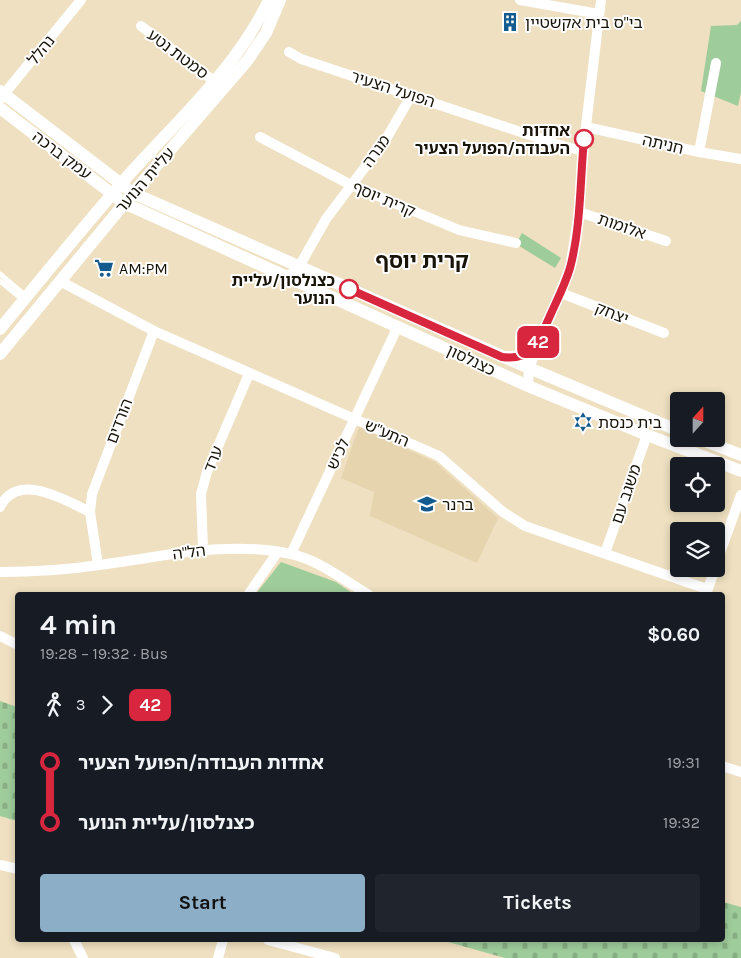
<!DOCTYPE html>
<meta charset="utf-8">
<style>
:root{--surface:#171b24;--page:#20242c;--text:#f1f3f6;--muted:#9ea1a6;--accent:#8daec7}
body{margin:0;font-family:Karla,"Noto Sans Hebrew",sans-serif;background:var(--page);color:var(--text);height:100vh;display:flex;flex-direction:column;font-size:19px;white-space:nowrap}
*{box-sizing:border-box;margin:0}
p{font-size:16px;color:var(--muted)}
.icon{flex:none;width:28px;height:28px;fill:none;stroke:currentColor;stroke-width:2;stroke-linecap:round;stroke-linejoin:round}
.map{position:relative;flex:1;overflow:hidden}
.details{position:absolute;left:15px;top:592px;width:710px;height:350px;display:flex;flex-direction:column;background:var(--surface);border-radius:5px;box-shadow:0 2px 8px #0003}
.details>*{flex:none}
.badge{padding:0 10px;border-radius:8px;font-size:18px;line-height:32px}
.needle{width:32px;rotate:21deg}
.fabs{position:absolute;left:670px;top:392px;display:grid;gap:10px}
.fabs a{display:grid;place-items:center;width:55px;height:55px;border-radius:5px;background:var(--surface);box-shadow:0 2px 8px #0003;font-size:25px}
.map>.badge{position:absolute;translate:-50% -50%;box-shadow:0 0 0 2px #fff}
.legs{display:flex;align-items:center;gap:8px;height:55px;padding:0 25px;font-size:16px}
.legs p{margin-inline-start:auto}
.head{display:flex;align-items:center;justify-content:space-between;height:85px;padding:0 25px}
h1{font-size:28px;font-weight:700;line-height:38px}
.primary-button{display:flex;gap:10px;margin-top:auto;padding:10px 25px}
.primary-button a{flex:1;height:58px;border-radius:5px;background:var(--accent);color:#111;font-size:20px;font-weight:700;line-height:58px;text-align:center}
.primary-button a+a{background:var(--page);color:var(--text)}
ul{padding:0 25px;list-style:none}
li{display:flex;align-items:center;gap:18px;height:60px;font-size:19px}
li i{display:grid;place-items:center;width:8px;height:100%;margin:0 6px;background:currentColor}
li i::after{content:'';width:12px;height:12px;margin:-6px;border:4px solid;border-radius:50%;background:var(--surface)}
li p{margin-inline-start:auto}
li:first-child i{background:linear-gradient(#0000 50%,currentColor 0)}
li:last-child i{background:linear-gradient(currentColor 50%,#0000 0)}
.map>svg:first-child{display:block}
</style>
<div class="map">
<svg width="741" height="958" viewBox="0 0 741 958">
<defs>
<pattern id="cemetery-stones" width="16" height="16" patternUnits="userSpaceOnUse" patternTransform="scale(1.25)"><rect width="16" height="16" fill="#9fcc9b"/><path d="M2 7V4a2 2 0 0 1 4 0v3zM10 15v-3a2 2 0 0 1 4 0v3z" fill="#88ae84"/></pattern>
</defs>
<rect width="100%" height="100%" fill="#eee0c0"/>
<path fill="#e6d4ae" d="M359,427L435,462L498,518L477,563L370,516L374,492L341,478Z"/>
<g fill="url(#cemetery-stones)">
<path d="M0,701L17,707V821L0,816Z"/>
<path d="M723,902L741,907V958H505L441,940H722Z"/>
</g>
<g fill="#9fcc9b">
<path d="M741,21V92L738,106L701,91L711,26L737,25Z"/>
<path d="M522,233L561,258L555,268L516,244Z"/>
<path d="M281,562L336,582L355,595H255Z"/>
</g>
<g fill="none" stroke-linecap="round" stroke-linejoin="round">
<g stroke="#fff" stroke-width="5">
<path d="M0,274L26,296"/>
<path d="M0,281L23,300"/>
</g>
<g stroke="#fff" stroke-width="10">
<path d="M520,0L599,14"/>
<path d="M141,26L214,81"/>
<path d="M289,52L301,59L563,146L583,151"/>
<path d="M0,99L81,0"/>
<path d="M586,127L699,152L741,159"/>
<path d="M260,137L351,185L459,230L516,243"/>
<path d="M699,152L716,63"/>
<path d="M579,212L666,241"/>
<path d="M286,276L296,272L326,219L386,139L411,96"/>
<path d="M60,281L154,331L439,456L503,512L525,526L707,589"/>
<path d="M561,293L664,333"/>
<path d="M528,386L529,368L570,268L579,212L583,151L601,0"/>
<path d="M0,507C18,471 65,500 90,512L98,565"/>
<path d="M90,512L92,494L154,331"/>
<path d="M203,549L201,494L207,472L249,374"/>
<path d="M605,553L647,435"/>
<path d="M291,554L398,326"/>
<path d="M716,564L741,495"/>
<path d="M0,572C33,572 66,570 99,565C163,557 227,540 291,554C319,560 345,581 369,595"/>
<path d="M706,594L715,569"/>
<path d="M248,595L277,553"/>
<path d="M0,636L18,645"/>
<path d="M722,766L741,772"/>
<path d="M0,865L18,869"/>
<path d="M74,940L83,958"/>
<path d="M268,940L335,958"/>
<path d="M218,958L223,940"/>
</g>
<g stroke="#fff" stroke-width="12">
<path d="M0,91L133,193L529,368L679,431"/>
<path d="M0,108L124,203L528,386L647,435L741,471"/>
<path d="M0,329C42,278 83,227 127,177C177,121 236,69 269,0"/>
<path d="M0,354L133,193L247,61L266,33L280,0"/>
<path d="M507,357L524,356L540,340"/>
<path d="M700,439L741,455"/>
</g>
</g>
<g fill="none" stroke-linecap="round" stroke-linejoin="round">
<g stroke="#fff" stroke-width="11">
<path id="line-1" d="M349,289L502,357C534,361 538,342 549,318C556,302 565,285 570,268C581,227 580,181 584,139"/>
</g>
<use href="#line-1" stroke="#d7263d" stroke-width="8"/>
</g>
<defs>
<g id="building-bare" transform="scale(1.5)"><path d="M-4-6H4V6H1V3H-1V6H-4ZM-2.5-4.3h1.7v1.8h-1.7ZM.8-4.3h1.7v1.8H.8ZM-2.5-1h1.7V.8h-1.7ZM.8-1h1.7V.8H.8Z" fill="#135a8e" stroke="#fff" stroke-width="2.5" paint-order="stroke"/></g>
<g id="supermarket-bare" transform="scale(1.5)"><path d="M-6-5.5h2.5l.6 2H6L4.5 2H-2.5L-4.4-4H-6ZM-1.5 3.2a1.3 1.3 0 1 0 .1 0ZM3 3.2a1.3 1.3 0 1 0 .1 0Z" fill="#135a8e" stroke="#fff" stroke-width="2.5" paint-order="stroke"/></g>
<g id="synagogue-bare" transform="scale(1.5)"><path d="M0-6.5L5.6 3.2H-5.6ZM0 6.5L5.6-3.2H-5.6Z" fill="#135a8e" stroke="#fff" stroke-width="2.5" paint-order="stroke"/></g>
<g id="school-bare" transform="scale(1.5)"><path d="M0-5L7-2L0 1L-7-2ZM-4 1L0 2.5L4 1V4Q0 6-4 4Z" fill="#135a8e" stroke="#fff" stroke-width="2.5" paint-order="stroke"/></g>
</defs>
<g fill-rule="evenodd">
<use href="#building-bare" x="510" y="22"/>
<use href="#supermarket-bare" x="104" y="268"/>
<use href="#synagogue-bare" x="583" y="422"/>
<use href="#school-bare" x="427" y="504"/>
</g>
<g fill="#fff" stroke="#d7263d" stroke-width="2.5">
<circle cx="584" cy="139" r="9"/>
<circle cx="349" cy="289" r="9"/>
</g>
<g text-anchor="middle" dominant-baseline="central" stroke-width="4" stroke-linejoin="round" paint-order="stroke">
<g font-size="16" fill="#191409" stroke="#fff" text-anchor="start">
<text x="525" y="22">בי"ס בית אקשטיין</text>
<text x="119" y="268">AM:PM</text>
<text x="598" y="422">בית כנסת</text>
<text x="442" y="504">ברנר</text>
</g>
<g font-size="16" fill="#191409" stroke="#fff">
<text transform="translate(41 50) rotate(-51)">נהלל</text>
<text transform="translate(178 54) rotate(37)">סמטת נטע</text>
<text transform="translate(393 89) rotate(18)">הפועל הצעיר</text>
<text transform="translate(663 144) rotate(13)">חניתה</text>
<text transform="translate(376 151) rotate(-54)">מנרה</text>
<text transform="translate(62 155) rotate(37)">עמק ברכה</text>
<text transform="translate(145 180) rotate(-49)">עליית הנוער</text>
<text transform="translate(384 199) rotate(23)">קרית יוסף</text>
<text transform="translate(622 226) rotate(19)">אלומות</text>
<text transform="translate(612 313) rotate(22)">יצחק</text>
<text transform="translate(471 360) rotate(25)">כצנלסון</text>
<text transform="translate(119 421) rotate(-69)">הורדים</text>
<text transform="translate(387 433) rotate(23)">התע"ש</text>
<text transform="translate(338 454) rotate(-65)">לכיש</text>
<text transform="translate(213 459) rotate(-68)">ערד</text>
<text transform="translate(626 494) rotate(-71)">משגב עם</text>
<text transform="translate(189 552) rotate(-7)">הל"ה</text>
</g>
<g font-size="16" font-weight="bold" fill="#191409" stroke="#fff" text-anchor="end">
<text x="570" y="130">אחדות<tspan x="570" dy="18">העבודה/הפועל הצעיר</tspan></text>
<text x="335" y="280">כצנלסון/עליית<tspan x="335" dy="18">הנוער</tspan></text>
</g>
<g font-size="21" font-weight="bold" fill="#191409" stroke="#fff">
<text x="422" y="261">קרית יוסף</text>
</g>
</g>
</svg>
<div class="fabs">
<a><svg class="needle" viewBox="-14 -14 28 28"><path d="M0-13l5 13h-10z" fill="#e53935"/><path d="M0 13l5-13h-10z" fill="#9ea1a6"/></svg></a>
<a><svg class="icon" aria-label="locate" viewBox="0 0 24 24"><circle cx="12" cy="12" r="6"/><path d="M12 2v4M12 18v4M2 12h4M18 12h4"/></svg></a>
<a><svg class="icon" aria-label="layers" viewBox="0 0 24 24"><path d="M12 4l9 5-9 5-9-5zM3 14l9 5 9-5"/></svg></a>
</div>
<b class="badge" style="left:538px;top:342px;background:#d7263d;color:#fff">42</b>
<section class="details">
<div class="head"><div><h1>4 min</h1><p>19:28 – 19:32 · Bus</p></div><b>$0.60</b></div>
<div class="legs"><svg class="icon" aria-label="walk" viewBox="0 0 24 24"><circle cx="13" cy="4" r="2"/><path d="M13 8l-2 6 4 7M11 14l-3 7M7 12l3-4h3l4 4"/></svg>3<svg class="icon" aria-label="forward" viewBox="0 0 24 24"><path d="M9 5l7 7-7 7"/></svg><b class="badge" style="background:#d7263d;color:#fff">42</b></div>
<ul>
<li><i style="color:#d7263d"></i><b>אחדות העבודה/הפועל הצעיר</b><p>19:31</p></li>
<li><i style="color:#d7263d"></i><b>כצנלסון/עליית הנוער</b><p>19:32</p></li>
</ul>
<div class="primary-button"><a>Start</a><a>Tickets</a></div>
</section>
</div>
